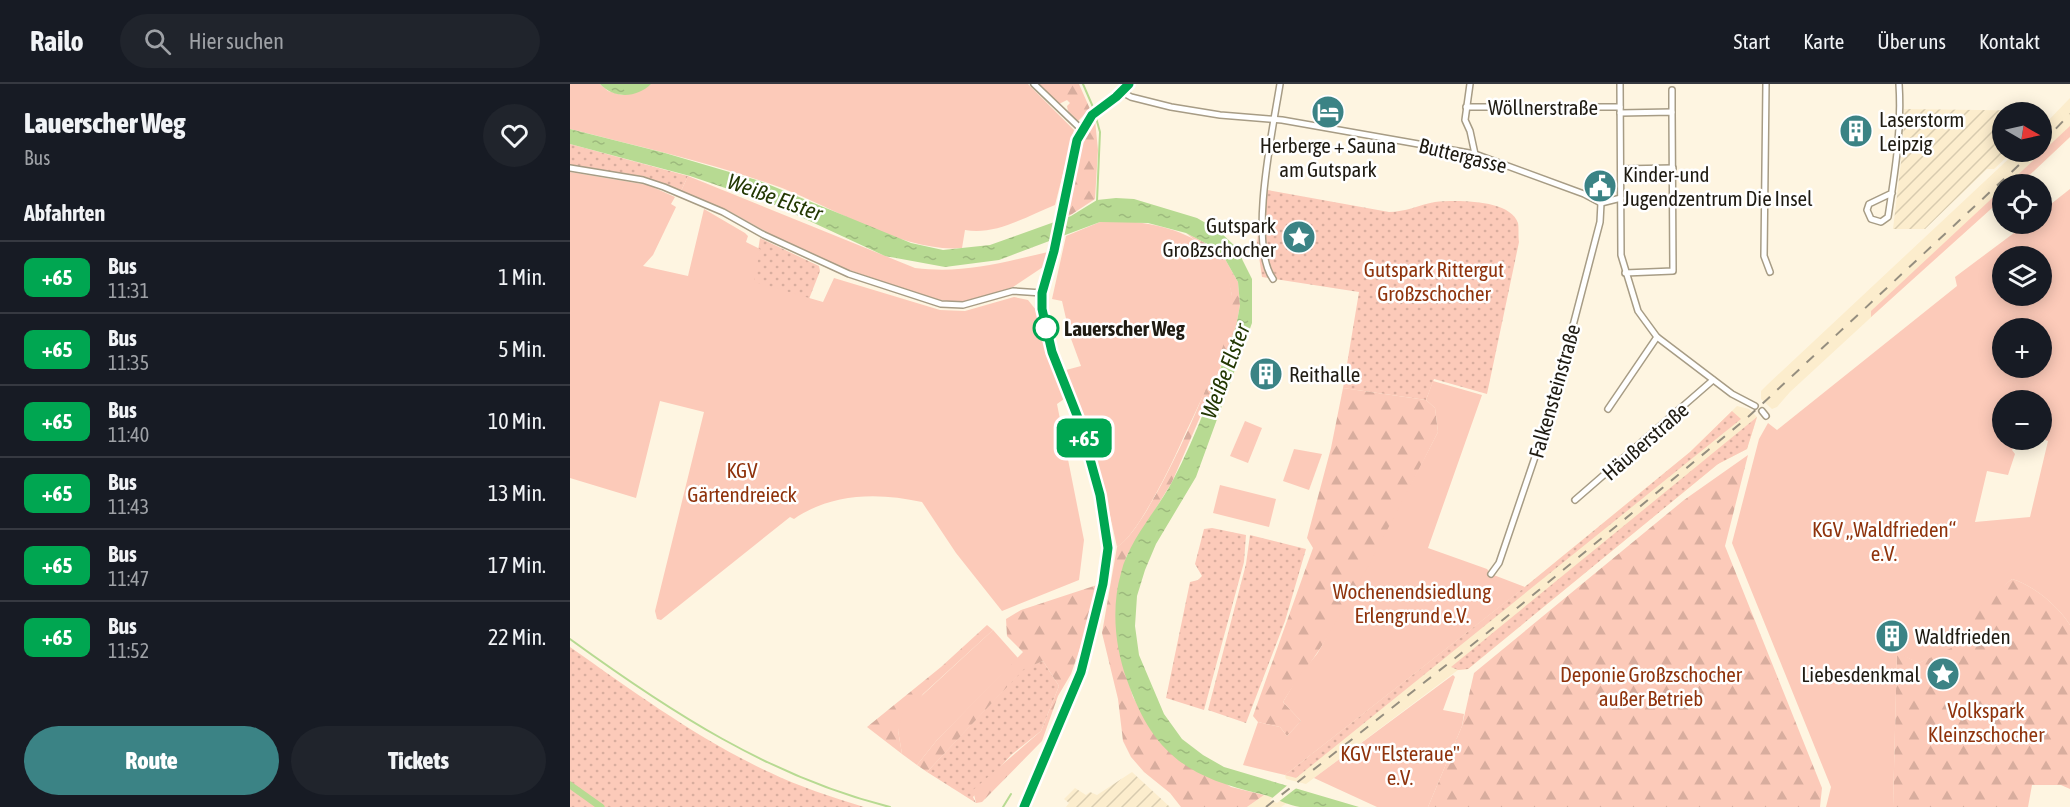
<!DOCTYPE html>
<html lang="de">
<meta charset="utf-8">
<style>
:root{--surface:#171b24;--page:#20242c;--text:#f1f3f6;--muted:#9ea1a6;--line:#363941;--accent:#3b8385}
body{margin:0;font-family:"Asap Condensed",sans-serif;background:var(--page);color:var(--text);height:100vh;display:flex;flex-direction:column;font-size:22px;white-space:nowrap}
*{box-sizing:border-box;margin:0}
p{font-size:20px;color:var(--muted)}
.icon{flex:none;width:33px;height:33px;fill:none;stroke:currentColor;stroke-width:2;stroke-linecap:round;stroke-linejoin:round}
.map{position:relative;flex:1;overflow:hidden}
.sheet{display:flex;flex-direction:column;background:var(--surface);width:570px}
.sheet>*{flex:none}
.badge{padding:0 12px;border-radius:9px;font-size:21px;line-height:39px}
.needle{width:39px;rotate:99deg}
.buttons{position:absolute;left:1422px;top:18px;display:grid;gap:12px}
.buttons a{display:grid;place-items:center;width:60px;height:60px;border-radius:50%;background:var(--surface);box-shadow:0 3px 15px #0003;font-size:30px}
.map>.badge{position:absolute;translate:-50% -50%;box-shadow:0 0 0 3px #fff}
h2{padding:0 24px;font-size:22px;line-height:54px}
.round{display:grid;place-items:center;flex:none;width:63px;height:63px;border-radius:32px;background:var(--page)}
.headline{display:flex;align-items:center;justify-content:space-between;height:102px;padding:0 24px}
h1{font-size:28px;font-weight:800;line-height:45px}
.cta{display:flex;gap:12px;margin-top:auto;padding:12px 24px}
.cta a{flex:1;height:69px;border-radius:36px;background:var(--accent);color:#fff;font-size:24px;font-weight:800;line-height:69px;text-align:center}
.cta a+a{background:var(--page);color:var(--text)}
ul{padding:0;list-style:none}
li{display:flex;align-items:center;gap:18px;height:72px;padding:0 24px;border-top:2px solid var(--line)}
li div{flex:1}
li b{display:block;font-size:22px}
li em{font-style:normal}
li .badge{min-width:66px;font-weight:700;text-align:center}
header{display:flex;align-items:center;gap:36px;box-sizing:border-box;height:84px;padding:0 30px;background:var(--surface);border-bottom:2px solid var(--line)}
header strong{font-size:28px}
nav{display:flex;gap:33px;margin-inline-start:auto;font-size:21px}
.search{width:420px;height:54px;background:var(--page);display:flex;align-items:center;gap:15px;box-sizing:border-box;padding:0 21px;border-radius:33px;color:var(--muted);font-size:22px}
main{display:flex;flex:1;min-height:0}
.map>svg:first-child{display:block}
</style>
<header>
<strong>Railo</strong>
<div class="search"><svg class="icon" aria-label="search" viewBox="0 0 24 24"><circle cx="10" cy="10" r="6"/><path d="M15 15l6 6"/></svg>Hier suchen</div>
<nav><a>Start</a><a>Karte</a><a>Über uns</a><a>Kontakt</a></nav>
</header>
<main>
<section class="sheet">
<div class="headline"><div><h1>Lauerscher Weg</h1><p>Bus</p></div><a class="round"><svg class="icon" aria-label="heart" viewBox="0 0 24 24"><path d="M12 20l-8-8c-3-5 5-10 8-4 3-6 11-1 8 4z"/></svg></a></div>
<h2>Abfahrten</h2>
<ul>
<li><span class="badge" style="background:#00a651;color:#fff">+65</span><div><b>Bus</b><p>11:31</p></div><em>1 Min.</em></li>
<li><span class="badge" style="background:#00a651;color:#fff">+65</span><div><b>Bus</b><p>11:35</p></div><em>5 Min.</em></li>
<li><span class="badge" style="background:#00a651;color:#fff">+65</span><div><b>Bus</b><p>11:40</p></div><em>10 Min.</em></li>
<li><span class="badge" style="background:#00a651;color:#fff">+65</span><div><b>Bus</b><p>11:43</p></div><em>13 Min.</em></li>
<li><span class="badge" style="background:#00a651;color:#fff">+65</span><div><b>Bus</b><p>11:47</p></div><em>17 Min.</em></li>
<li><span class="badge" style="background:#00a651;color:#fff">+65</span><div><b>Bus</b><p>11:52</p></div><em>22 Min.</em></li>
</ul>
<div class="cta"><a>Route</a><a>Tickets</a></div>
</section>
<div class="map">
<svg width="1500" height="723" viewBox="0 0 1500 723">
<defs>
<pattern id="industrial-furrows" width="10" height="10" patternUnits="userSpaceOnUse" patternTransform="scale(1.5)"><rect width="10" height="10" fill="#fcedcd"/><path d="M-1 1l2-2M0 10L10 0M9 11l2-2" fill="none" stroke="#d8cbaf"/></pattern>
<pattern id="grass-dots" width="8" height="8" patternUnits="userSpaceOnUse" patternTransform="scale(1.5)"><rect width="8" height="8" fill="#fccab9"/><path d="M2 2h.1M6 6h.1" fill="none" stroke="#d8ad9e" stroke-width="1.8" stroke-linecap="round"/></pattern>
<pattern id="forest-firs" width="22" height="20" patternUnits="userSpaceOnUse" patternTransform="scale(1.5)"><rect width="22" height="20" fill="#fccab9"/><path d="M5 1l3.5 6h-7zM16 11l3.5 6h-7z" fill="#d8ad9e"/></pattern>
<pattern id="water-ripples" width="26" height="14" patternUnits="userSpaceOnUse" patternTransform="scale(1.5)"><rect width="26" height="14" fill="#b7da92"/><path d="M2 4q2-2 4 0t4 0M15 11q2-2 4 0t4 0" fill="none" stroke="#9dba7d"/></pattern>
</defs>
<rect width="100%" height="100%" fill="#fef5e1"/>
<g fill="#fcedcd">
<path d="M1500,14V53L1450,100H1432V115L1348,190L1220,308L1207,323L1202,325L1191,315V307L1197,301L1446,68H1472V43Z"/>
<path d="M1167,322L1179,325L1187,333L1177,365L1148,380L898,585L888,586L736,700L716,695L715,691L961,498L1120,368Z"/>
<path d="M694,711L698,712L717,719L711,723H677Z"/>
</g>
<g fill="url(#industrial-furrows)">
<path d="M1334,25L1473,27L1479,33L1472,40V28H1432V68H1442L1424,85H1417L1355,145H1323L1333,61Z"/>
<path d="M562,688L600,723H496L499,719L494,715L505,704L516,711L520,708L527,711Z"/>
</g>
<g fill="url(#grass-dots)">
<path d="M0,60L118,92L111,107L75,94L0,82Z"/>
<path d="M692,105L819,128C835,128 849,121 865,118C885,116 940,115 948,139C949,144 948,152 949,158L917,310L864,295L856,316L773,304L789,208L692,193L687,159Z"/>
<path d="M190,154L249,182L250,187L239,215L183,199Z"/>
<path d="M1162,327L1171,335L726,694L715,691L961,498L1120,368Z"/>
<path d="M1187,333L1177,365L1148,380L898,585L888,586L881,583Z"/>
<path d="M642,444L676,451L674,478L634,626L596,614L620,498L628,496L632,492L625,480L634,445Z"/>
<path d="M680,451L736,465L715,537L676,639L638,626L676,480Z"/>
<path d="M0,563C64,608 128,655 199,688C230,703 262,713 294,723H0Z"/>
<path d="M473,577L489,602L471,647L441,671L403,713L406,719L357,688L454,584Z"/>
</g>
<g fill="url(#forest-firs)">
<path d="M469,0H509L520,25L508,37L498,27L497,22L500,19L497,16L489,20Z"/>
<path d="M525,36L528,66L525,115L496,134L514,55Z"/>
<path d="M1500,42V53L1450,100H1438Z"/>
<path d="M1432,105V115L1301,233V227Z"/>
<path d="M616,149L641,162L655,175L668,198L670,221L666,243L640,310L602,398L556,473L546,543L550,570L563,613L587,654L661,703L694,711L677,723H611L600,709L574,688L561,673L553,657L548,615L532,549L547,463C581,444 663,256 662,215C661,188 636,164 616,149Z"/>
<path d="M773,304L856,316L865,324L868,348C830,422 794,501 747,569C736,586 723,601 713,618L731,637L717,652L710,643L688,638L683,632L743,464L737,454L761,364Z"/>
<path d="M1178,371L1155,462L1252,704L1250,723H858L892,642L904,589L1114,416Z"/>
<path d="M1442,495C1463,501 1488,522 1500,541V705L1491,701H1462L1458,723H1323L1327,568L1349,579L1374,566L1409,521Z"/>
<path d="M527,501L517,544L501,590L488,612L472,657L412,718L406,719L403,706L471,647L489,602L473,577L454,585L357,688L347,681L367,656L453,568L437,552L436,535L451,526Z"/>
<path d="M417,541L423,546L353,610L328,646L332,670L297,643L371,583Z"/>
</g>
<g fill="#fccab9" fill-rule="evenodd">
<path d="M0,0H30L38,7L52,11L81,0H458L504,46L485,121C457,132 425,152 395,146L392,164C335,169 266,125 212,104C143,79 71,63 0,45Z"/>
<path d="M0,88L78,101L105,113L101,120L106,123L83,171L73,182L118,192L134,125L175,149L178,152L176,158L190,165L184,198L253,218L264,194L370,226L395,227L444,213L458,216L466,226L476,270L494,315L487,320L514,456L509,496L432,527L386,469L352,418C308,408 261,409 224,435L220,433L91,536L87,535L85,527L134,328L90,317L66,414L0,394Z"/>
<path d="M118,92L345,184C393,190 431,179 478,168L473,183L443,203L401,217L384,218L364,215L273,184L202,151L159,127L111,107Z"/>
<path d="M1500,105V541C1488,522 1463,501 1442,495L1405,527V553L1349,579L1327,569L1323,723H1256L1261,703L1162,459L1189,355L1198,339L1207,346L1387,202L1385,193L1456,140H1472V127ZM1432,172H1472V212H1432ZM1432,244H1472V284H1432ZM1432,316H1472V355L1478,357L1460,433L1405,438L1417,387L1438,391L1445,370L1442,366L1447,356H1432Z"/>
<path d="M555,137C602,141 655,156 662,212C666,249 627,324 611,359C601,382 567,452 547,463C534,402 519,344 496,286L511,282L500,252L492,217L482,215L496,152L530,138Z"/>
<path d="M863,297L912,311L858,464L917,485L921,490L955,503L715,691L673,681L688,638L710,643L717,652L731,637L713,618L728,593L747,570L800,479L868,348L865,324L856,316Z"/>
<path d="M675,337L692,344L678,379L660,372Z"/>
<path d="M724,365L752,370L739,406L713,397Z"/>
<path d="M650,401L706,415L699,443L643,429Z"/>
<path d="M423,546L448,574L367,656L347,681L332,670L328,646L333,629Z"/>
<path d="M883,591L885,593L873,626L894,630L892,642L858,723H807L744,694Z"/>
</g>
<g fill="url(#water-ripples)">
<path d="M30,0H81C67,14 44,15 30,0Z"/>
<path d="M0,45L95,69L190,97L341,159L373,166L420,161L501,132L527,116L546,114L564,115L627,134L648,146L666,163L682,195V239L626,393L586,460L575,486L567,512L565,542L569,571L594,630L612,655L633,671L654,683L789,723C770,723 749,723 730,723C716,721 704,713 691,710C617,693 583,670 557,596C545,563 541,524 551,489C559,456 586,428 602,398C628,349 646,295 666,243L670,221L668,198L655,175L641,162L616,149L578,139L530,138L429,176L375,183L315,172L205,121L120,92L0,60Z"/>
</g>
<path fill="#fef5e1" d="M720,699L729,702L707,719L700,716Z"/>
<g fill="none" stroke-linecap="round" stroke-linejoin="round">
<g stroke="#b7da92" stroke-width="2">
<path d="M513,0L523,23L530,48L527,117"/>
<path d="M0,555C99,627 200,693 320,723"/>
<path d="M433,723L441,710"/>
</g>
<path stroke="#b7da92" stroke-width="7" d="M0,701L31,723"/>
<g stroke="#a79c85" stroke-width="8">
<g id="street">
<path d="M464,0L511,45"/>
<path d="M900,0L895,36L900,47L905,70"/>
<path d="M1050,0L1051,171L1068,227L1087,253L1162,310L1185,322"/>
<path d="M1196,0L1194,172L1200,188"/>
<path d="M1102,6V28"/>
<path d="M552,8L561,13L601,23L650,31L712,36L905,70L1014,110L1031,119L1051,114"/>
<path d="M896,23H1050"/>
<path d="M1050,29L1102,28L1103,187L1055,189"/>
<path d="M0,84L73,96L94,103L153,128L194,151L279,190L371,220L393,221L443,207L472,209"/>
<path d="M1051,85L1103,84"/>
<path d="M1322,109L1299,120L1297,126L1301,135L1311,138L1318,133C1325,88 1332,45 1329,0"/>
<path d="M703,195C678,160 703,44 710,0"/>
<path d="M1038,325L1087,253"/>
<path d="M1192,327L1196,332"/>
<path d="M1005,416L1143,296"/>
<path d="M921,490L929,479L981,326L1030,138L1031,119"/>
</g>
</g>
<g stroke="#a79c85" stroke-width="10">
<path id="secondary" d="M454,723L511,588L533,500L538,464L530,411L510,339L482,268L472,225V209L484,167L507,56L522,31L546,13L559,0"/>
</g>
<use href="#street" stroke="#fff" stroke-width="5"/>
<use href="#secondary" stroke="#fff" stroke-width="8"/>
<g stroke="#958e7f" stroke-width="2" stroke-dasharray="10 10" stroke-linecap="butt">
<path d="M1472,59L1500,30"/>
<path d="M696,723L917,549L1177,334L1463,68"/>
</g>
</g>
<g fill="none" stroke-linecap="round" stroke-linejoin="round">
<g stroke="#fff" stroke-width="14">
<path id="line" d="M454,723L511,588L533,500L538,464L530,411L510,339L482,268L472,225V209L484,167L507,56L522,31L546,13L559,0"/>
</g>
<use href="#line" stroke="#00a651" stroke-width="9"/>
</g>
<defs>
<g id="hotel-disc" transform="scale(1.725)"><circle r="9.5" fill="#3b8385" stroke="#fff"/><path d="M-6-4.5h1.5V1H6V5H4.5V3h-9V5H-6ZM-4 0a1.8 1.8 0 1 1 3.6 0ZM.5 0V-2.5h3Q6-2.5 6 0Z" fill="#fff"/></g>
<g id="building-disc" transform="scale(1.725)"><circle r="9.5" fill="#3b8385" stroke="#fff"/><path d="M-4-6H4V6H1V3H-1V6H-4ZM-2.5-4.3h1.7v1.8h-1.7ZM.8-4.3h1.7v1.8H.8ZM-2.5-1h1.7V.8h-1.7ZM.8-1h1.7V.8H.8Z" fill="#fff"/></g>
<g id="civic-disc" transform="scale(1.725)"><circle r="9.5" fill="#3b8385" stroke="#fff"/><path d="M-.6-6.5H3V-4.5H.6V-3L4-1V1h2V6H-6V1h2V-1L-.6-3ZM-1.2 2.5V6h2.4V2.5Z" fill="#fff"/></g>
<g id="sight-disc" transform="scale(1.725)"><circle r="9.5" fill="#3b8385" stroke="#fff"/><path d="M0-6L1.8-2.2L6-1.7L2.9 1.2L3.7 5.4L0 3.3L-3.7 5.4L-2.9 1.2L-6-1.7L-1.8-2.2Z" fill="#fff"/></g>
</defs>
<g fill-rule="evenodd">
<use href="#hotel-disc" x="758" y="28"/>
<use href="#building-disc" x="1286" y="47"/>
<use href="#civic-disc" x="1030" y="102"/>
<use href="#sight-disc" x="729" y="153"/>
<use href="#building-disc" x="696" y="290"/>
<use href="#building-disc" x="1322" y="552"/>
<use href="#sight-disc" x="1373" y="590"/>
</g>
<circle fill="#fff" stroke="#00a651" stroke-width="3" cx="476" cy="244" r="12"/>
<g text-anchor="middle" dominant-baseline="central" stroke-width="5" stroke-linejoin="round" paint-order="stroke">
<g font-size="21" fill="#1f1b12" stroke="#fff">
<text x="973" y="23">Wöllnerstraße</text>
<text transform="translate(893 71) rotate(14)">Buttergasse</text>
<text transform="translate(984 307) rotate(-74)">Falkensteinstraße</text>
<text transform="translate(1075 357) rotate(-41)">Häußerstraße</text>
</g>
<g font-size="21" fill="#1f1b12" stroke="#fff" text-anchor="start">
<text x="1309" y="35">Laserstorm<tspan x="1309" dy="24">Leipzig</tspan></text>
<text x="758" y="61" text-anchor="middle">Herberge + Sauna<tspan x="758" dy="24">am Gutspark</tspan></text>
<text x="1053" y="90">Kinder-und<tspan x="1053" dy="24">Jugendzentrum Die Insel</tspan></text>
<text x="706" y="141" text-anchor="end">Gutspark<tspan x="706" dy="24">Großzschocher</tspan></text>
<text x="719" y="290">Reithalle</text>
<text x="1345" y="552">Waldfrieden</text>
<text x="1350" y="590" text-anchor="end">Liebesdenkmal</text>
</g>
<g font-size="21" fill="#8f330c" stroke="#fff">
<text x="864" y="185">Gutspark Rittergut<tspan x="864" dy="24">Großzschocher</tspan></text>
<text x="172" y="386">KGV<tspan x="172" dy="24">Gärtendreieck</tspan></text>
<text x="1314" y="445">KGV „Waldfrieden“<tspan x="1314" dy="24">e.V.</tspan></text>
<text x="842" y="507">Wochenendsiedlung<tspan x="842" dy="24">Erlengrund e.V.</tspan></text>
<text x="1081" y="590">Deponie Großzschocher<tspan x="1081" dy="24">außer Betrieb</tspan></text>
<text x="1416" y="626">Volkspark<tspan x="1416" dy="24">Kleinzschocher</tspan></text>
<text x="830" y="669">KGV "Elsteraue"<tspan x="830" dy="24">e.V.</tspan></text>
</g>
<g font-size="21" font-weight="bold" fill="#1f1b12" stroke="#fff" text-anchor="start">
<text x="494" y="244">Lauerscher Weg</text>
</g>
<g font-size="22" font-style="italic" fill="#233803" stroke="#fff">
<text transform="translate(205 113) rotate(20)">Weiße Elster</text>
<text transform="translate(655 287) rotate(-69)">Weiße Elster</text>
</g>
</g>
</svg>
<div class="buttons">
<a><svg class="needle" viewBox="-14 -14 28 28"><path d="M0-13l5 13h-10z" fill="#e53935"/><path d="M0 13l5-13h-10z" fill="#9ea1a6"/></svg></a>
<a><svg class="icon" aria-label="locate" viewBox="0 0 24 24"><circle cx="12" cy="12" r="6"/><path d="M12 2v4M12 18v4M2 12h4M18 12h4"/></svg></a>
<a><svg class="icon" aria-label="layers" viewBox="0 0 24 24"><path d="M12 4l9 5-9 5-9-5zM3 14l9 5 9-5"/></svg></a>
<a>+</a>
<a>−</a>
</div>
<b class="badge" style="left:514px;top:354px;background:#00a651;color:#fff">+65</b>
</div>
</main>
